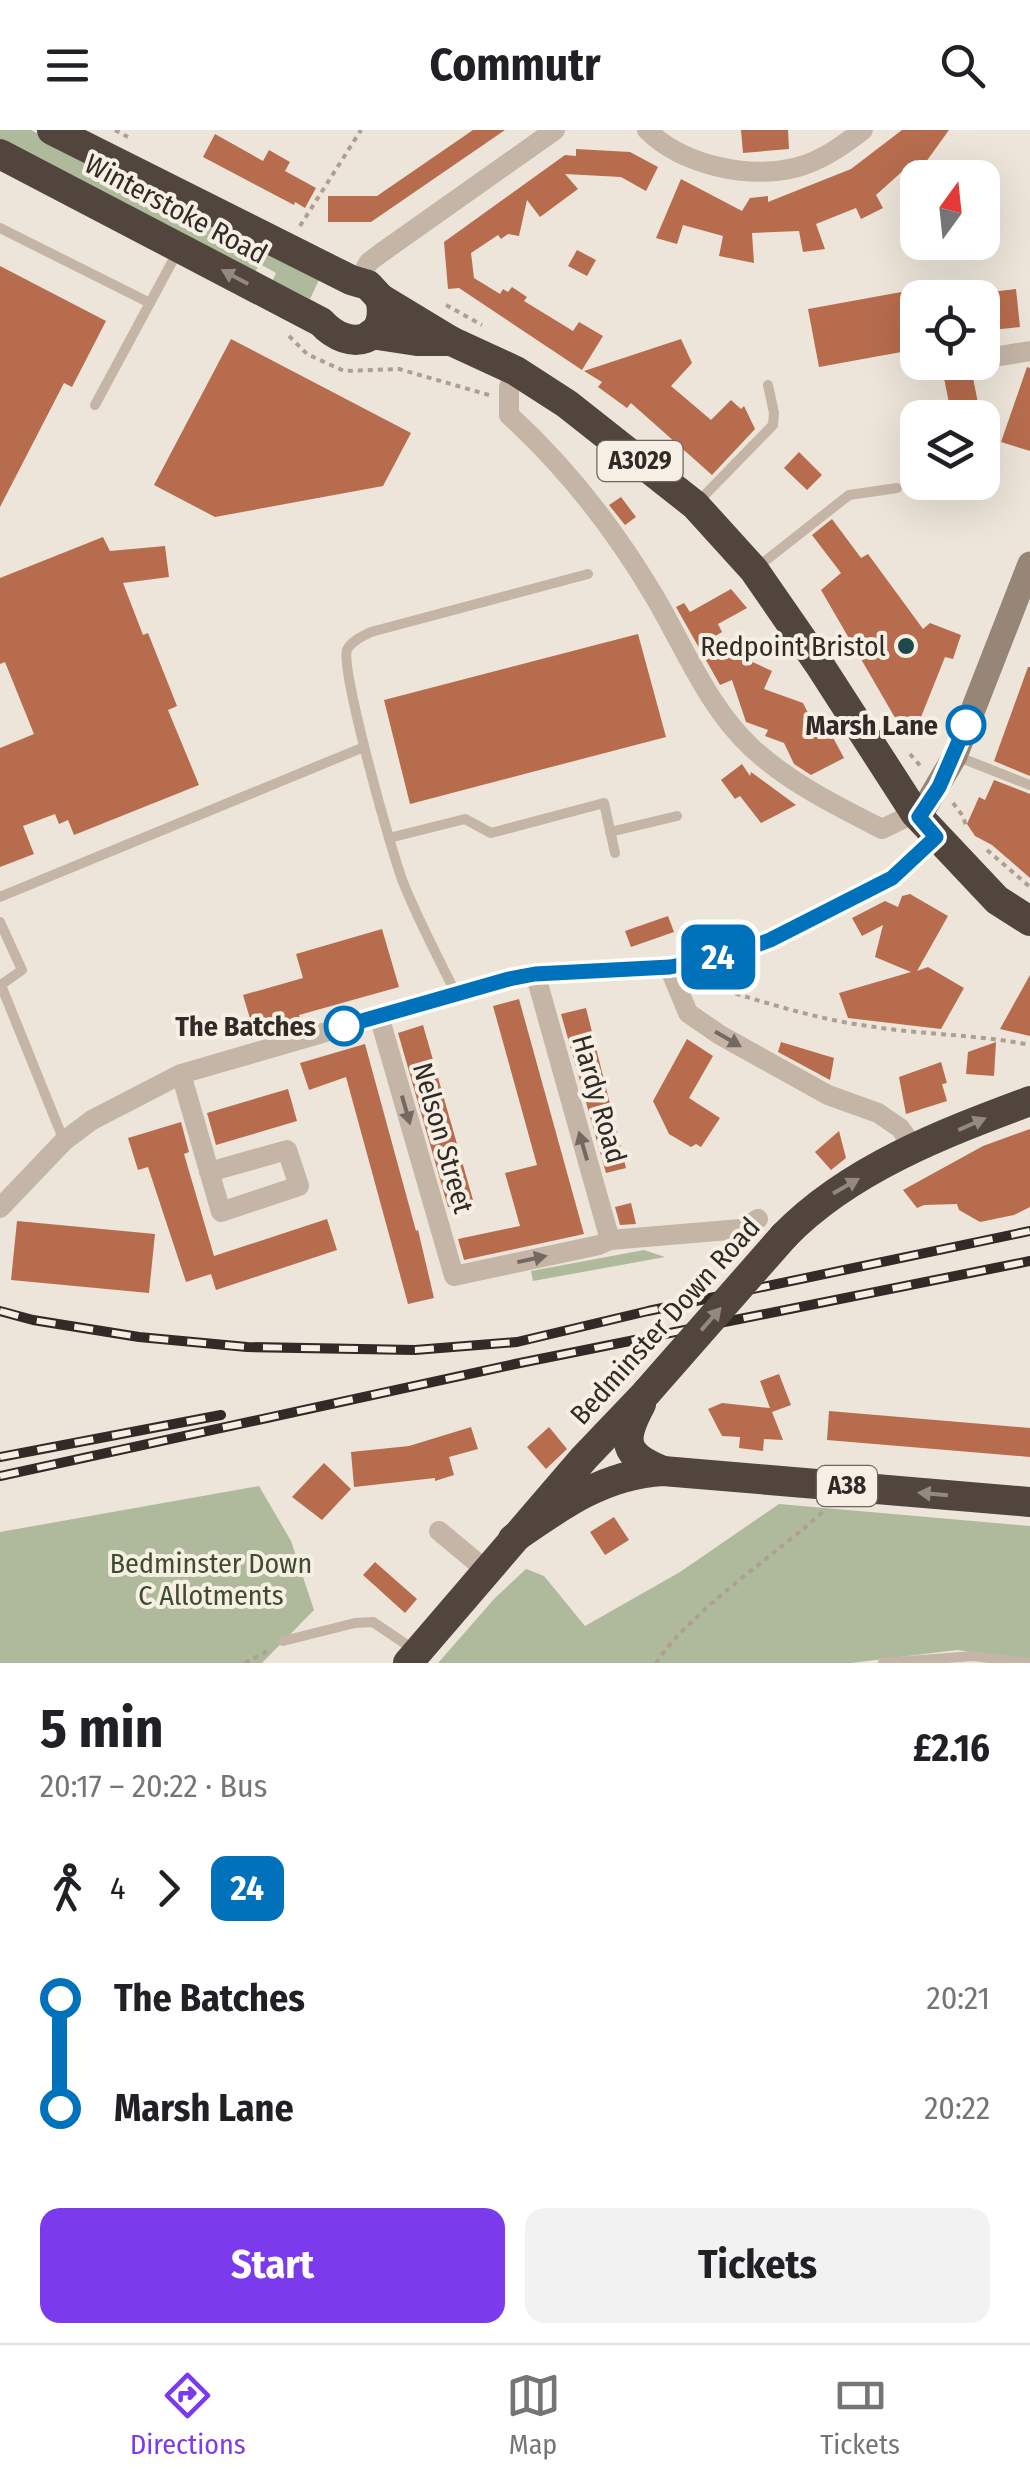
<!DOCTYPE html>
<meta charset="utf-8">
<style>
:root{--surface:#fff;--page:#f2f2f2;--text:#202124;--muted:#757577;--line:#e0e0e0;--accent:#7c3aed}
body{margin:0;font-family:"Fira Sans Condensed",sans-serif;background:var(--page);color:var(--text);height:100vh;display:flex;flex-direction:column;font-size:38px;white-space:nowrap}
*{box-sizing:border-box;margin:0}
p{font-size:32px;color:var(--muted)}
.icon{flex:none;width:55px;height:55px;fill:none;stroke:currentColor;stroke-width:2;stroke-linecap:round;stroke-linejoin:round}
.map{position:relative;height:1533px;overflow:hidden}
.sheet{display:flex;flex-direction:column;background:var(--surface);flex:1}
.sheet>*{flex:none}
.badge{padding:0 20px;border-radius:15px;font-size:35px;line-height:65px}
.needle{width:65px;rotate:15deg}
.tools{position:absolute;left:900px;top:30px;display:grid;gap:20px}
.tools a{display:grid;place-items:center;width:100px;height:100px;border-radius:20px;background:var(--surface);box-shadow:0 10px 40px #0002;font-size:50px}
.map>.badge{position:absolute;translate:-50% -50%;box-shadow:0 0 0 5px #fff}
.legs{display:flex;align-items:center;gap:15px;height:110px;padding:0 40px;font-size:32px}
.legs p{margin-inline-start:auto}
.summary{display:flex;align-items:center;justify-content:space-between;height:170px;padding:0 40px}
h1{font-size:55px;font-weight:700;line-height:75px}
.cta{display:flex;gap:20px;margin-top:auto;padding:20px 40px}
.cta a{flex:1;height:115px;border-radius:20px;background:var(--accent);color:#fff;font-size:40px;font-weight:700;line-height:115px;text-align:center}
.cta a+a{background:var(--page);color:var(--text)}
ul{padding:0 40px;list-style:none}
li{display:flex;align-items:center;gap:35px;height:110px;font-size:38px}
li i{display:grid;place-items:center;width:15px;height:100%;margin:0 12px;background:currentColor}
li i::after{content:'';width:25px;height:25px;margin:-12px;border:8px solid;border-radius:50%;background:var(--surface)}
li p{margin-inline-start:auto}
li:first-child i{background:linear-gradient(#0000 50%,currentColor 0)}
li:last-child i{background:linear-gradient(currentColor 50%,#0000 0)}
header{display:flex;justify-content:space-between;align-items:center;height:130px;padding:0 40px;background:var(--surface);font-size:45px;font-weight:700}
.dock{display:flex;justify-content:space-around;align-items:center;height:140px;border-top:2px solid var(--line);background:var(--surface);font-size:28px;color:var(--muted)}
.dock a{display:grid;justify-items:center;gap:5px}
.dock .selected{color:var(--accent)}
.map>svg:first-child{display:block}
</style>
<header><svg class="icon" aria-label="menu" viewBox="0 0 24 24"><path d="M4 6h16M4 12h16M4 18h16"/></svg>Commutr<svg class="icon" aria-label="search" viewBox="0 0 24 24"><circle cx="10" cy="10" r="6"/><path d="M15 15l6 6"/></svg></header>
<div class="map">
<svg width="1030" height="1533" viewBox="0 0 1030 1533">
<rect width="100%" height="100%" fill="#ede5d9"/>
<g fill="#aeba9b">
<path d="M0,0H31L319,150L310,169L273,150L276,143L260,134L255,142L0,9Z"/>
<path d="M644,1120L665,1127L533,1151L531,1141Z"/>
<path d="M259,1356L291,1411L314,1480L262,1533H0V1402Z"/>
<path d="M779,1374L1030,1396V1529L957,1520L851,1533H438L495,1468L526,1439L544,1446L585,1496L680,1442Z"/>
</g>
<g fill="#b76c4e">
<path d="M473,0H505L371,92H328V66H377Z"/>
<path d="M741,0H788L789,19L743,23Z"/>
<path d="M902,0H949L923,36L915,30L876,65L883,78L861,89L856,78L816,94L825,119L803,122L799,101L752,103L754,133L719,126L723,106L683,95L677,114L656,108L681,49L742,81L750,68L768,66V72L851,39Z"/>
<path d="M215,4L263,31L269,20L290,32L285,41L316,58L305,78L295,72L294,75L203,27Z"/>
<path d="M576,19L630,22L658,37L646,61L621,47L565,44L578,59L540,87L527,70L519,106L508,104L501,109L498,105L471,123L474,148L500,164L503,159L508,162L512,157L527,167L524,171L573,201L579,192L603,206L582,240L459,158L448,159L444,112L565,25L576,26Z"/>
<path d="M577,120L596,130L587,146L568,136Z"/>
<path d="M0,136L106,191L72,257L64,253L0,377Z"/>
<path d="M918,159V219L819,237L808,179Z"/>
<path d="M1016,159L1020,197L982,201V163Z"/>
<path d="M231,209L411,303L383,356L215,387L154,355Z"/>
<path d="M681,209L692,233L671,256L711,290L731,270L741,279L744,276L755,299L712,345L631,273L627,278L598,257L602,252L584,241Z"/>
<path d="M1027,237L1030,238V321L1001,312Z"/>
<path d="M972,243L978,273L950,278L944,248Z"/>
<path d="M799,322L822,345L807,360L784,338Z"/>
<path d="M621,367L636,387L625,395L609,375Z"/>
<path d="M832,389L861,428L868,424L923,499L930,493L961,505L953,529L945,527L917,597H905L894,586L821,460L841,443L812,405Z"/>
<path d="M103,407L110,421L165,416L169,447L123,453L143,505L148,503L177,576L168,580L199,655L74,705L68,690L59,694L55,684L23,696L34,724L0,737V618L34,604L5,532L0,534V448Z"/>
<path d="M731,459L747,478L718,494L722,502L707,511L772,541L764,559L803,573L812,591L821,585L844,628L811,645L794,634L784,613L765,606L768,600L746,592L732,550L720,555L676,477L684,473L690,482Z"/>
<path d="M638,504L666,607L410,674L384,570Z"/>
<path d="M1028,537H1030V646L994,631Z"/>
<path d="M742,634L750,646L751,642L796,675L761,693L740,666L735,669L721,650Z"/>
<path d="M994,650L1030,664V748L992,715L975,706L967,694L979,667L985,670Z"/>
<path d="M910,764L948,786L917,841L928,837L964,858L941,899L848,888L839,863L911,842L875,827L883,795L862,806L852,788L885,771L898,777L902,766Z"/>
<path d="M668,786L674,802L631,817L625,801Z"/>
<path d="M382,799L399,857L299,885L300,889L254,902L243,865L303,848L296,824Z"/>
<path d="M1030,845V906L1000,899Z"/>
<path d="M519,869L584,1104L464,1130L458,1109L520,1096L505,1043L537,1035L493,876Z"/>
<path d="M586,878L626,1038L606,1043L561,884Z"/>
<path d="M423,895L473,1070L448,1077L398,903Z"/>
<path d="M687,909L713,926L689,968L720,988L701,1017L696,1014L691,1017L669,1004L653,971Z"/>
<path d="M781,912L834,928L830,950L778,922Z"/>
<path d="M996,912L994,946L966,944L968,922Z"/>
<path d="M365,914L416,1101L418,1100L434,1168L408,1174L346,947L309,960L300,933Z"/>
<path d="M941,932L947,953L942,954L947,971L906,984L899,947Z"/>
<path d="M288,959L297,991L216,1015L207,983Z"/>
<path d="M181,992L189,1022L184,1024L214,1126L327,1089L337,1120L216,1160L211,1144L186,1152L148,1037L138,1040L128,1008Z"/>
<path d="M1030,999V1077L1014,1085L980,1092L959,1080L957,1074L924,1075L917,1078L903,1060L983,1016Z"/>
<path d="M839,1001L846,1028L831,1040L815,1022Z"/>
<path d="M631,1073L636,1094L620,1095L615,1077Z"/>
<path d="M17,1091L155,1104L149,1163L11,1150Z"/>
<path d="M779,1244L791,1275L772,1282L783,1310L764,1309L763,1321L739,1318L740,1307L722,1306L708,1279L722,1273L770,1278L760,1251Z"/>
<path d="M829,1281L1030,1298V1327L827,1310Z"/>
<path d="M471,1297L478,1319L449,1327L454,1345L435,1351V1348L354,1357L351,1322L409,1316Z"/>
<path d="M549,1297L567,1319L546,1339L527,1317Z"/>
<path d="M324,1333L351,1359L322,1390L292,1367Z"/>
<path d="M614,1387L629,1410L605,1425L590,1402Z"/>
<path d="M375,1432L417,1469L405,1483L363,1445Z"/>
</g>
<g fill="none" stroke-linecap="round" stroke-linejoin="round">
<g stroke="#af9f91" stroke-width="4" stroke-dasharray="5 5" stroke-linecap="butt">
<path d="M115,0L128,7"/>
<path d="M300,96L361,0"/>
<path d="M446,175L482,195"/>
<path d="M289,206L307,224L344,241L399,239L489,265"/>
<path d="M910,624L923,639"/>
<path d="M953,673L963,686L967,699"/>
<path d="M987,720L1030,757"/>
<path d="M710,850L717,858C767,873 816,889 868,896C922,905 976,904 1030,915"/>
<path d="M245,1533L271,1519"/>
<path d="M656,1533C691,1480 777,1424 826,1379"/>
</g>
<g stroke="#c4b5a7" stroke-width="10">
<path d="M0,98L150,173"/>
<path d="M95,275L179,119"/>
<path d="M697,373L773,295L774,283L768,255"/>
<path d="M755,439L849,365L897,358"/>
<path d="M956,626L1030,655"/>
<path d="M610,702L677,686"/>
<path d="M389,708L465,689L491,703L604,673L615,723"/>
<path d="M0,767L364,617"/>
<path d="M0,792L22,840L1,855L64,1011"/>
<path d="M456,864C438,827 418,790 403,752C392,724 340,539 347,520C351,511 363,506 371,502L588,444"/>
<path d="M283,1511L355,1493L373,1492L413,1519"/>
<path d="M883,1533L973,1526L1029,1533"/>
</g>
<g stroke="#c4b5a7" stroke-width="20">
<path d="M647,0C682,35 747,49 794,38C820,32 842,16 863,0"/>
<path d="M358,151L369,132L381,123L555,0"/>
<path d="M982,229L1030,221"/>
<path d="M516,241L509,257V285C567,338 613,397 653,464C684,516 707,576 752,618C790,653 837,676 882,699L915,683"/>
<path d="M669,837L688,883L720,905L828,965L878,983L900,998L915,1019"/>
<path d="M535,843L610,1110"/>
<path d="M379,886L454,1146L599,1115L610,1110L741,1099L758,1089"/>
<path d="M181,944L221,1082L299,1056L287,1020L209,1042"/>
<path d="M0,1078L64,1011L92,990L181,944L509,849L535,843L669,837L726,826L770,810L892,748L936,707"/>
<path d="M439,1401L487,1441"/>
</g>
<path stroke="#978578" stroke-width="25" d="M919,687L955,626L1030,434"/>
<g stroke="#51453e" stroke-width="30">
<path d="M52,0L351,150L368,155L380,168L451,211L516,241L567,274L695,375L754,440L819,534L915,683L997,770L1030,791"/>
<path d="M0,24L321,192C350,224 391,211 380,168"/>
<path d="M371,204L417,211H451"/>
<path d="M784,1106C849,1039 944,1003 1030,971"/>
<path d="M641,1274C621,1311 623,1325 663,1341"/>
<path d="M513,1409C560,1376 604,1344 663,1341L1030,1372"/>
<path d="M408,1533L584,1328L647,1262"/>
</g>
<g stroke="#312a26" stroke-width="10">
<g id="rail">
<path d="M0,1181L33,1190L139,1207L247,1217L415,1220L517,1212L648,1181L1030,1101"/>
<path d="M0,1327L221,1285"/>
<path d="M0,1346L515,1234L1030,1131"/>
</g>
</g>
<use href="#rail" stroke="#f6efe4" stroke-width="6" stroke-dasharray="19" stroke-linecap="butt"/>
<path stroke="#51453e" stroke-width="30" d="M647,1262L784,1106"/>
</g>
<defs><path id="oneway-solid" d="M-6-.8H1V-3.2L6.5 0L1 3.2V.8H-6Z" transform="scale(2.5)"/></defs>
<g fill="#938980">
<use href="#oneway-solid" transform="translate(235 147) rotate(-152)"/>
<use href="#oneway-solid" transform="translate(972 994) rotate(-24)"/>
<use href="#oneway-solid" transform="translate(846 1056) rotate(-30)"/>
<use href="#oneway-solid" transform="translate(711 1189) rotate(-49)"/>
<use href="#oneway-solid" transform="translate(933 1364) rotate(-175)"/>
</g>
<g fill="#736960">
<use href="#oneway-solid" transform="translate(728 909) rotate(30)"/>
<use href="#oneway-solid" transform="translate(406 980) rotate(74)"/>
<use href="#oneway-solid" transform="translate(583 1016) rotate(-106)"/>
<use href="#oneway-solid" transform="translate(532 1129) rotate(-12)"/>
</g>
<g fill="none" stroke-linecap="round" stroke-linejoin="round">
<g stroke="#fff" stroke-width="22">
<path id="line-1" d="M344,896L509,849L535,844L670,837L726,826L770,810L892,748L936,707L919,687L939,657L966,595"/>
</g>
<use href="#line-1" stroke="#0072bc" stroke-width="15"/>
</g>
<circle fill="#21484d" stroke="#f6efe4" stroke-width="4" cx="906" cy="516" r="10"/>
<g fill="#fff" stroke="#0072bc" stroke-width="5">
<circle cx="966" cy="595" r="18"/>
<circle cx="344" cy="896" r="18"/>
</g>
<g text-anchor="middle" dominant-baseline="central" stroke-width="8" stroke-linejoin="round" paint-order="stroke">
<g fill="#f6efe4" stroke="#6c655f" stroke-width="2.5">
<rect x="597.5" y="311" width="85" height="40" rx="8"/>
<rect x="817" y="1336" width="60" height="40" rx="8"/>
</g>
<g font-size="25" font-weight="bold" fill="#312a26">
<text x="640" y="331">A3029</text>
<text x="847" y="1356">A38</text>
</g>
<g font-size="28" fill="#312a26" stroke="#f6efe4">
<text transform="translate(176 79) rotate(28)">Winterstoke Road</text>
<text transform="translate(599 969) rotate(74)">Hardy Road</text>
<text transform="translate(443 1008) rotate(74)">Nelson Street</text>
<text transform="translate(665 1191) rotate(-48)">Bedminster Down Road</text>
</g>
<g font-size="28" fill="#312a26" stroke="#f6efe4" text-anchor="end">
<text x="886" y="516">Redpoint Bristol</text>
</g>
<g font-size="28" font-weight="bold" fill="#312a26" stroke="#f6efe4" text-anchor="end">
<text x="938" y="595">Marsh Lane</text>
<text x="316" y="896">The Batches</text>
</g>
<g font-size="28" fill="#3f4c2d" stroke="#f6efe4">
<text x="211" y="1433">Bedminster Down<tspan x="211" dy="32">C Allotments</tspan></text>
</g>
</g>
</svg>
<div class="tools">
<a><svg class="needle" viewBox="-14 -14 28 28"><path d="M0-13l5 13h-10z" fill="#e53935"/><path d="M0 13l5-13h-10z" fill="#757577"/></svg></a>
<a><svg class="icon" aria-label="locate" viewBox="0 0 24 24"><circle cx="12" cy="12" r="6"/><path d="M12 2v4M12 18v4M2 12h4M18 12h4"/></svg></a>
<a><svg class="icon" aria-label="layers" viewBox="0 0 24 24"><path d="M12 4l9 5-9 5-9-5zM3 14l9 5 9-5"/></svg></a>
</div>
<b class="badge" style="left:718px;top:827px;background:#0072bc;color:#fff">24</b>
</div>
<section class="sheet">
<div class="summary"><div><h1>5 min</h1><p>20:17 – 20:22 · Bus</p></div><b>£2.16</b></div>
<div class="legs"><svg class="icon" aria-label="walk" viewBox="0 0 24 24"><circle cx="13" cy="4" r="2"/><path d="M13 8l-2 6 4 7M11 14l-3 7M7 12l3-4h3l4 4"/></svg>4<svg class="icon" aria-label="forward" viewBox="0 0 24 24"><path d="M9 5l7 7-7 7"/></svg><b class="badge" style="background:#0072bc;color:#fff">24</b></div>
<ul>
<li><i style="color:#0072bc"></i><b>The Batches</b><p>20:21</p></li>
<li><i style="color:#0072bc"></i><b>Marsh Lane</b><p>20:22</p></li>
</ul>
<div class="cta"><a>Start</a><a>Tickets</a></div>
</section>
<nav class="dock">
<a class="selected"><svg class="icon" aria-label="directions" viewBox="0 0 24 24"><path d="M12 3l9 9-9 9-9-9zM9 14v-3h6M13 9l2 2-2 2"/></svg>Directions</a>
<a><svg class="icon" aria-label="map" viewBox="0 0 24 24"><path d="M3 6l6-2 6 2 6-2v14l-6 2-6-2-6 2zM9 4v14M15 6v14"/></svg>Map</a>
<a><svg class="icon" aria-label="tickets" viewBox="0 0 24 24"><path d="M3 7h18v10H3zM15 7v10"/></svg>Tickets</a>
</nav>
